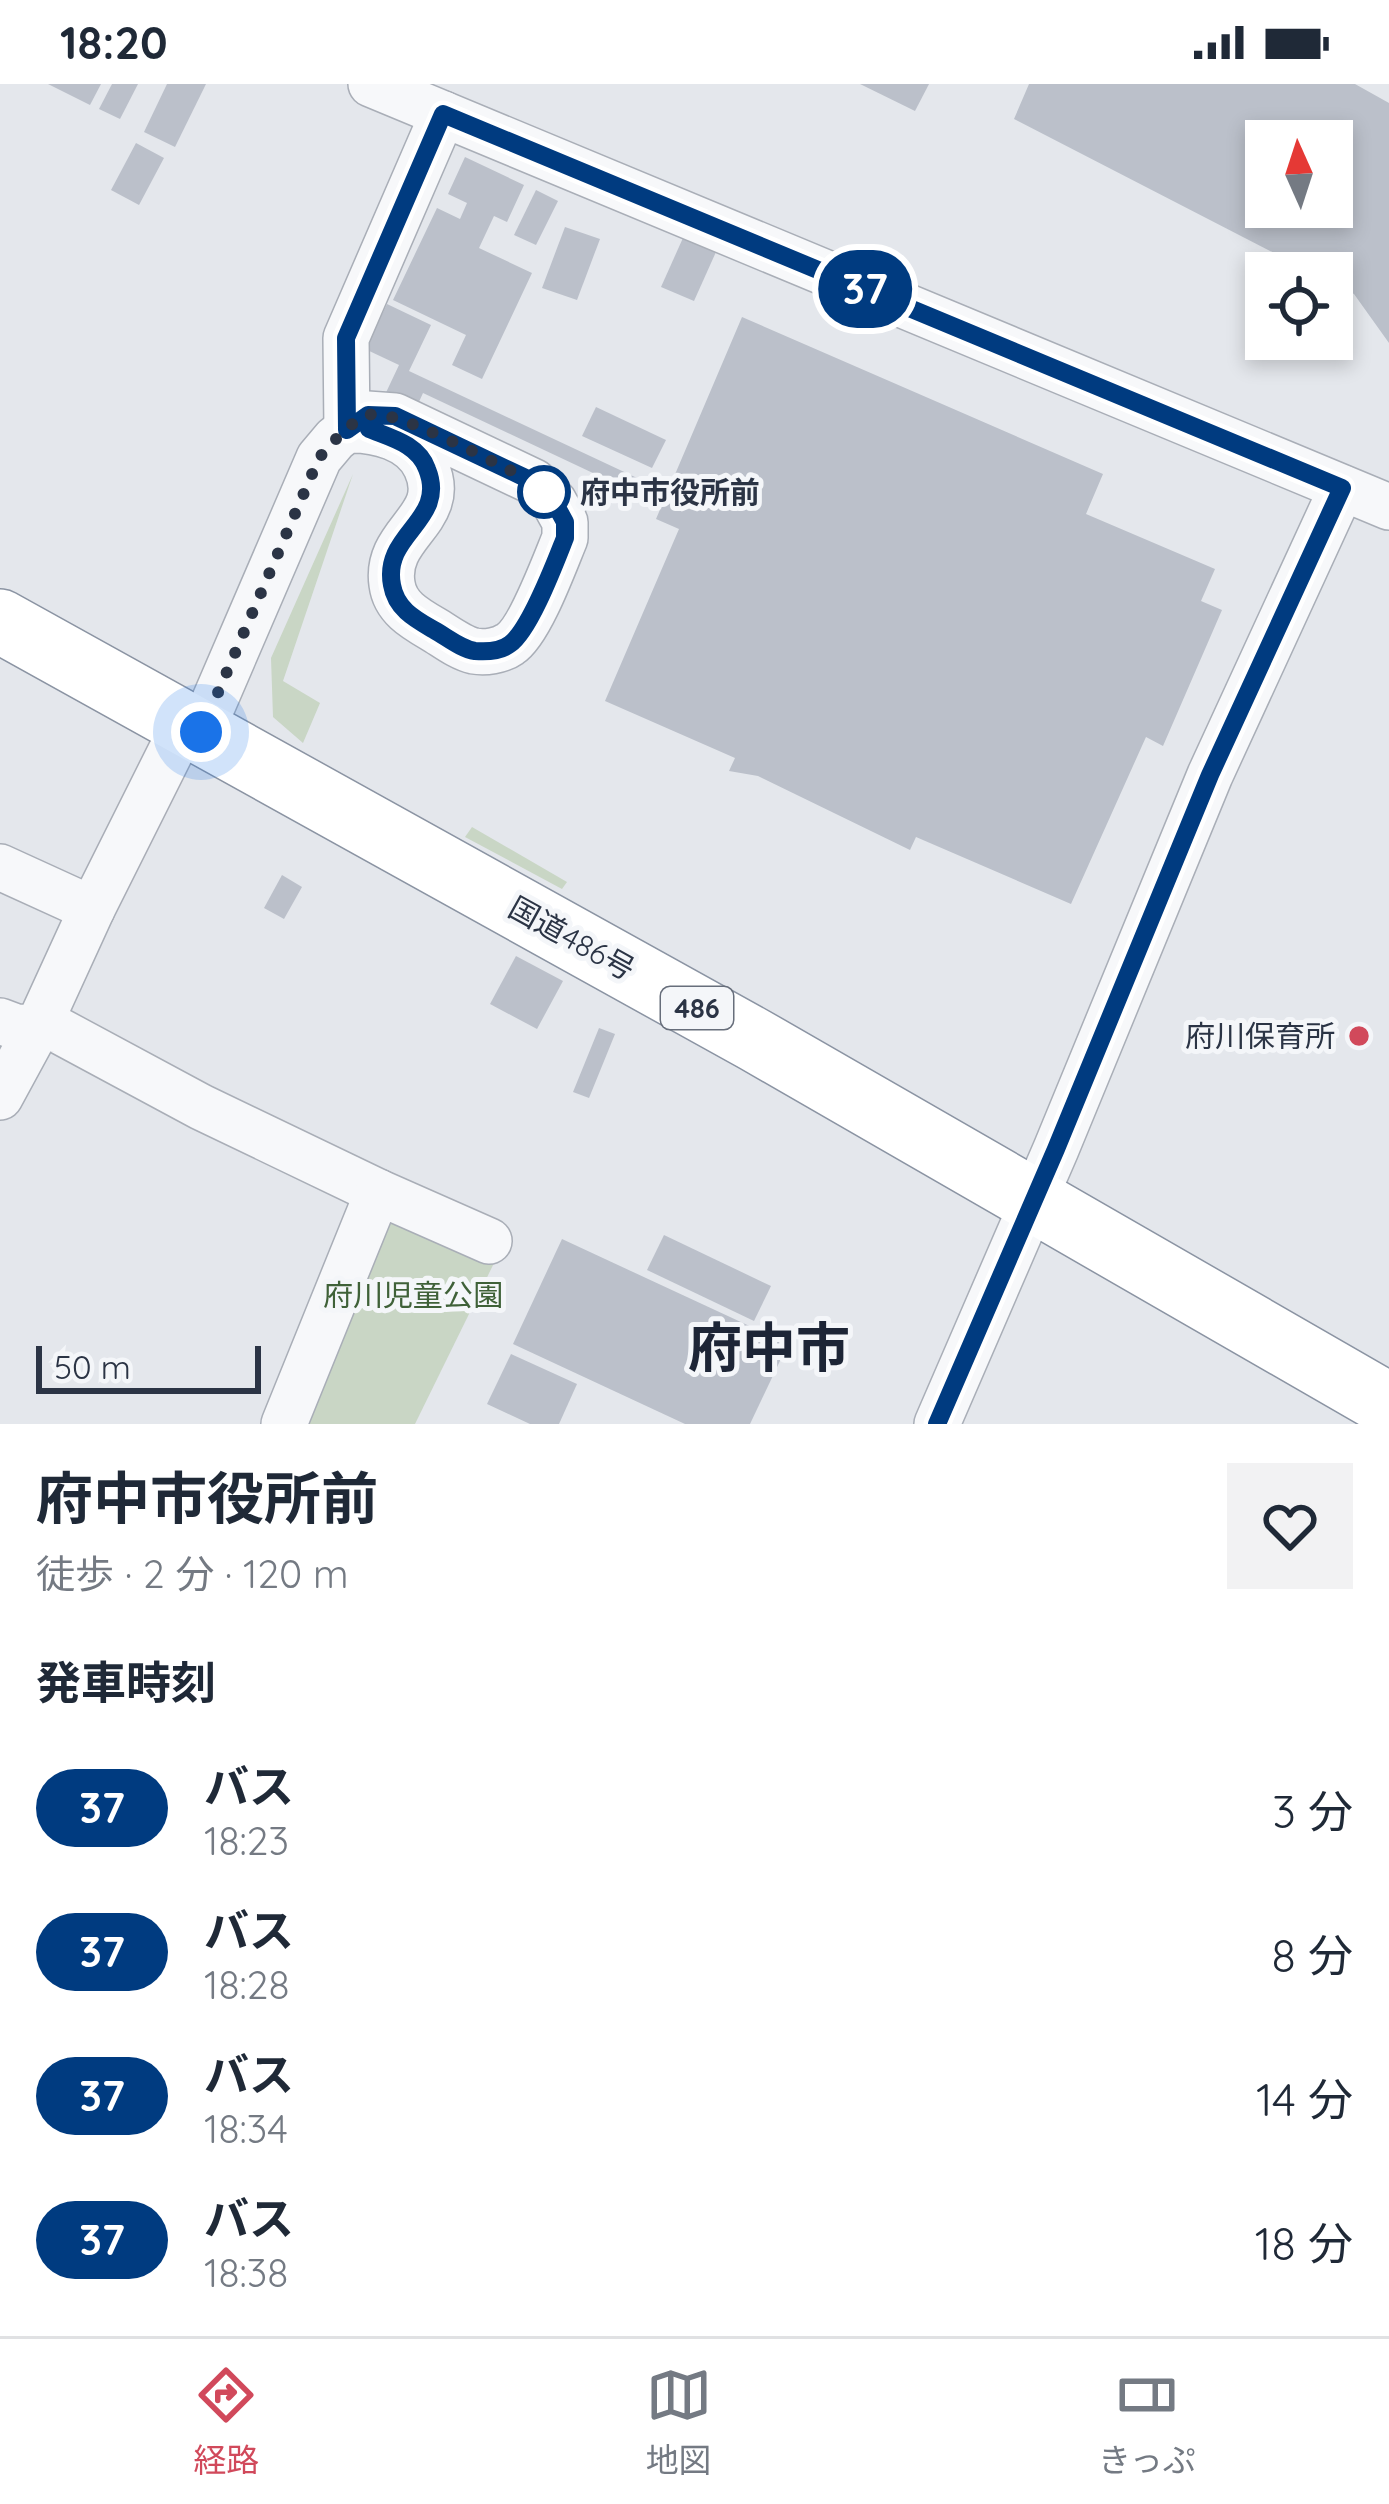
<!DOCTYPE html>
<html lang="ja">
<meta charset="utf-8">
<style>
:root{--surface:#fff;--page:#f2f2f3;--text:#1f2937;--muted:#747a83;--line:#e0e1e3;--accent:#d1495b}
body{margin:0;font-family:Quicksand,"Noto Sans JP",sans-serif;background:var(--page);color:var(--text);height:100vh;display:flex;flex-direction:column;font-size:45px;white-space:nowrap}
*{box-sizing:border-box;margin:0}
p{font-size:39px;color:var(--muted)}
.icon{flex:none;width:66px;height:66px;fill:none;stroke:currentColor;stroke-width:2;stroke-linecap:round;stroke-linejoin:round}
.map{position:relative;height:1340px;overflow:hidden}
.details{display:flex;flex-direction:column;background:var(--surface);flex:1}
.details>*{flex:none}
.badge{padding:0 24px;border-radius:39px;font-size:42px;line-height:78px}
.needle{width:78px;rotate:357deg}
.controls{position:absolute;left:1245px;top:36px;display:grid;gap:24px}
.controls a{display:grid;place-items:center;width:108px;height:108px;border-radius:0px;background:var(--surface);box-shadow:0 6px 18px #0003;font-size:60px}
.scale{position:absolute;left:36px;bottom:30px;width:225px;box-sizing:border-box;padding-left:12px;border:6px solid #2b3445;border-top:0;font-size:33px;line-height:42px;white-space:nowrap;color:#2b3445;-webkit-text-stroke:9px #f4f6f9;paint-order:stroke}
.you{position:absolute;width:60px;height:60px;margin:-30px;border:9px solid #fff;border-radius:50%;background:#1a73e8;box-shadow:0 0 0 18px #1a73e833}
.map>.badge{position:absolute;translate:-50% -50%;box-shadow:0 0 0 6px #fff}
h2{padding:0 36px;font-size:45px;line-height:108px}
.round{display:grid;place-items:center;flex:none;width:126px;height:126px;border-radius:0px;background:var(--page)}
.head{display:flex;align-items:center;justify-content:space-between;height:204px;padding:0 36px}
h1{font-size:57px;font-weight:700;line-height:90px}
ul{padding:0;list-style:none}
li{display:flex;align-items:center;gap:36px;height:144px;padding:0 36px}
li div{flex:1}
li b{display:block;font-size:45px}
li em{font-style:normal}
li .badge{min-width:132px;font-weight:700;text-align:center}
.status{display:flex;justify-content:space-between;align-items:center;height:84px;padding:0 60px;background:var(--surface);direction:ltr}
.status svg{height:33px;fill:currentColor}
.menu{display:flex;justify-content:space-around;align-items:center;height:168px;border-top:3px solid var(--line);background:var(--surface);font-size:33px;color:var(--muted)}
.menu a{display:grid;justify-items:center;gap:6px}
.menu .on{color:var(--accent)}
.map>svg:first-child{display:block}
</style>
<div class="status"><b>18:20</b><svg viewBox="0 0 49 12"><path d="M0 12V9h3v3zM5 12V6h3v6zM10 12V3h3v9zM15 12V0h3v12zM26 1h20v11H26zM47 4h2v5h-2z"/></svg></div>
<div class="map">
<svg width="1389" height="1340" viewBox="0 0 1389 1340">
<rect width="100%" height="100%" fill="#e4e7ec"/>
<g fill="#c9d6c5">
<path d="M353,390L283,597L320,619L303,659L273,633L271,574Z"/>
<path d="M472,743L567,798L562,805L465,753Z"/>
<path d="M382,1130L497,1173L415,1340H300Z"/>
</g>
<g fill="#bbc0ca" fill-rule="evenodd">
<path d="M48,0H101L90,21Z"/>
<path d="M112,0H138L120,35L99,25Z"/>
<path d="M167,0H206L175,63L144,48Z"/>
<path d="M860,0H929L915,27Z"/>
<path d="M1029,0H1355L1389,19V259L1354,210L1332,199V189H1313L1014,35ZM1266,57H1332V123H1266Z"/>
<path d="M136,59L164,74L139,121L111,106Z"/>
<path d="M465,73L524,101L507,138L494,132L479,164L532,189L482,295L452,281L466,251L393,216L437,124L460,135L467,119L448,110Z"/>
<path d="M536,106L558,117L536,161L514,151Z"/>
<path d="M565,143L600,155L577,216L542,204Z"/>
<path d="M687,145L720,159L694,217L661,203Z"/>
<path d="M387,220L431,241L409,287L652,401L646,414L423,309L413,331L382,317L399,281L365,265Z"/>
<path d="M742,233L1103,390L1086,430L1215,485L1201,517L1222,526L1163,662L1146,653L1071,820L916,753L910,766L758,692L729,687L735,674L605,617L679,445L656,435Z"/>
<path d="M596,323L666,356L652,384L582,352Z"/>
<path d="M282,791L302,803L284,835L264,824Z"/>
<path d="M516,872L563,897L537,945L490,920Z"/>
<path d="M599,944L615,950L589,1014L573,1008Z"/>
<path d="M664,1151L771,1202L754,1237L647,1186Z"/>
<path d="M562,1155L788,1260L750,1340H685L513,1260Z"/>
<path d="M511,1270L577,1300L559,1340H530L487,1320Z"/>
</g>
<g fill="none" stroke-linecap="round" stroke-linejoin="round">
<g stroke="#a9aeb7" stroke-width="48">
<g id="minor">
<path d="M371,0L1389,423"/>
<path d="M347,346L346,254L443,30"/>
<path d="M201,648L319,374L335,355L367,330L395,332L534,398L554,418L565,438V454C555,478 530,547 510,560C500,567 485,569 474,567C460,564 445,552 433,545C414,534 395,523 392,500C384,448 450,435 426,383C413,354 376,345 347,346"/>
<path d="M0,783L92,825"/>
<path d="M0,937L16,943L56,945L201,1023L378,1108"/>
<path d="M0,1013L38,943L92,825L185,639"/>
<path d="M284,1340L378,1108L489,1157"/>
<path d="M937,1340L1056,1065L1210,691L1342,404"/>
</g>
</g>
<g stroke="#8b94a3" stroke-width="66">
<path id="highway" d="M0,537L755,956L1389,1321"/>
</g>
<use href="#minor" stroke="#f7f8fa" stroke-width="45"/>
<use href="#highway" stroke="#fff" stroke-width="63"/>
</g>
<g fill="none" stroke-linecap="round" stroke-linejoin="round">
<g stroke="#fff" stroke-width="27">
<path id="line" d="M369,345C391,354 418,360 427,385C448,437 382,449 392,501C396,525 415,535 434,546C447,553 461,565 475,567C487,568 501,567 510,560C530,546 555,479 565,454V438L554,418L534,398L395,332L368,331L347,346L346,254L443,30L1342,404L1210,691L1056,1065L937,1340"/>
</g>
<use href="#line" stroke="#003b80" stroke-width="18"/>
<path stroke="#2b3445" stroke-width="12" stroke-dasharray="0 21.6" d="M201,648L319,374C329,362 353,335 368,331C396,323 503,384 534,398L544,408"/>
</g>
<circle fill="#fff" stroke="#003b80" stroke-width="6" cx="544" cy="408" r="24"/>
<circle fill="#d1495b" stroke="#f4f6f9" stroke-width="4.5" cx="1359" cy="952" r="12"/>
<g text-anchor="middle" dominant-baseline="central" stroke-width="10" stroke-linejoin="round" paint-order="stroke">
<rect fill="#f4f6f9" stroke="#676e7b" stroke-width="3" x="661" y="903" width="72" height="42" rx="9"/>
<g font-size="27" font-weight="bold" fill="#2b3445">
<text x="697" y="924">486</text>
</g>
<g font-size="30" font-weight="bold" fill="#2b3445" stroke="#f4f6f9" text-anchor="start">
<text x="580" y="408">府中市役所前</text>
</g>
<g font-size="30" fill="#2b3445" stroke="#f4f6f9">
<text transform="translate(572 854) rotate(29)">国道486号</text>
</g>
<g font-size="30" fill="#2b3445" stroke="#f4f6f9" text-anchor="end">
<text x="1335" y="952">府川保育所</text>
</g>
<g font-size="30" fill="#3f6138" stroke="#f4f6f9">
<text x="413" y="1211">府川児童公園</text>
</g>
<g font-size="54" font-weight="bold" fill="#1d2536" stroke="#f4f6f9">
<text x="769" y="1263">府中市</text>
</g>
</g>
</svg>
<div class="controls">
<a><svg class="needle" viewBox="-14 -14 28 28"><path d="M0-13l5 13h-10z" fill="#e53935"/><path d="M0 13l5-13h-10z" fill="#747a83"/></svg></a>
<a><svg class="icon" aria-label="locate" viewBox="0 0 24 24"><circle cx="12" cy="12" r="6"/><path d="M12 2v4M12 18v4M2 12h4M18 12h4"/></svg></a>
</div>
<div class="scale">50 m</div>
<div class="you" style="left:201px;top:648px"></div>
<b class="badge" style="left:865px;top:205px;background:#003b80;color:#fff">37</b>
</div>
<section class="details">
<div class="head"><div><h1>府中市役所前</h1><p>徒歩 · 2 分 · 120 m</p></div><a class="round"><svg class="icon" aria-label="heart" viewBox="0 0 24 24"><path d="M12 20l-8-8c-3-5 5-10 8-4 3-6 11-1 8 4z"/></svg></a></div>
<h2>発車時刻</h2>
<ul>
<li><span class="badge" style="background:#003b80;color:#fff">37</span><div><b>バス</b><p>18:23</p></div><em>3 分</em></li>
<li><span class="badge" style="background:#003b80;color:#fff">37</span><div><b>バス</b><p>18:28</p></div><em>8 分</em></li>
<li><span class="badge" style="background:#003b80;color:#fff">37</span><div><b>バス</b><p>18:34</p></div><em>14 分</em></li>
<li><span class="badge" style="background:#003b80;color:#fff">37</span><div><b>バス</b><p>18:38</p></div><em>18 分</em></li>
</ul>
</section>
<nav class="menu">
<a class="on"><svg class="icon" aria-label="directions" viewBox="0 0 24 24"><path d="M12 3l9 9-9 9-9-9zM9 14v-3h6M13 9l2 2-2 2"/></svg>経路</a>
<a><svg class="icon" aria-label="map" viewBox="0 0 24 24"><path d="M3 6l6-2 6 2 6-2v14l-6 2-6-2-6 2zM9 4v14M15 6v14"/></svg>地図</a>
<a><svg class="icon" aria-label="tickets" viewBox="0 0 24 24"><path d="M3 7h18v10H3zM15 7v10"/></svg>きっぷ</a>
</nav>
